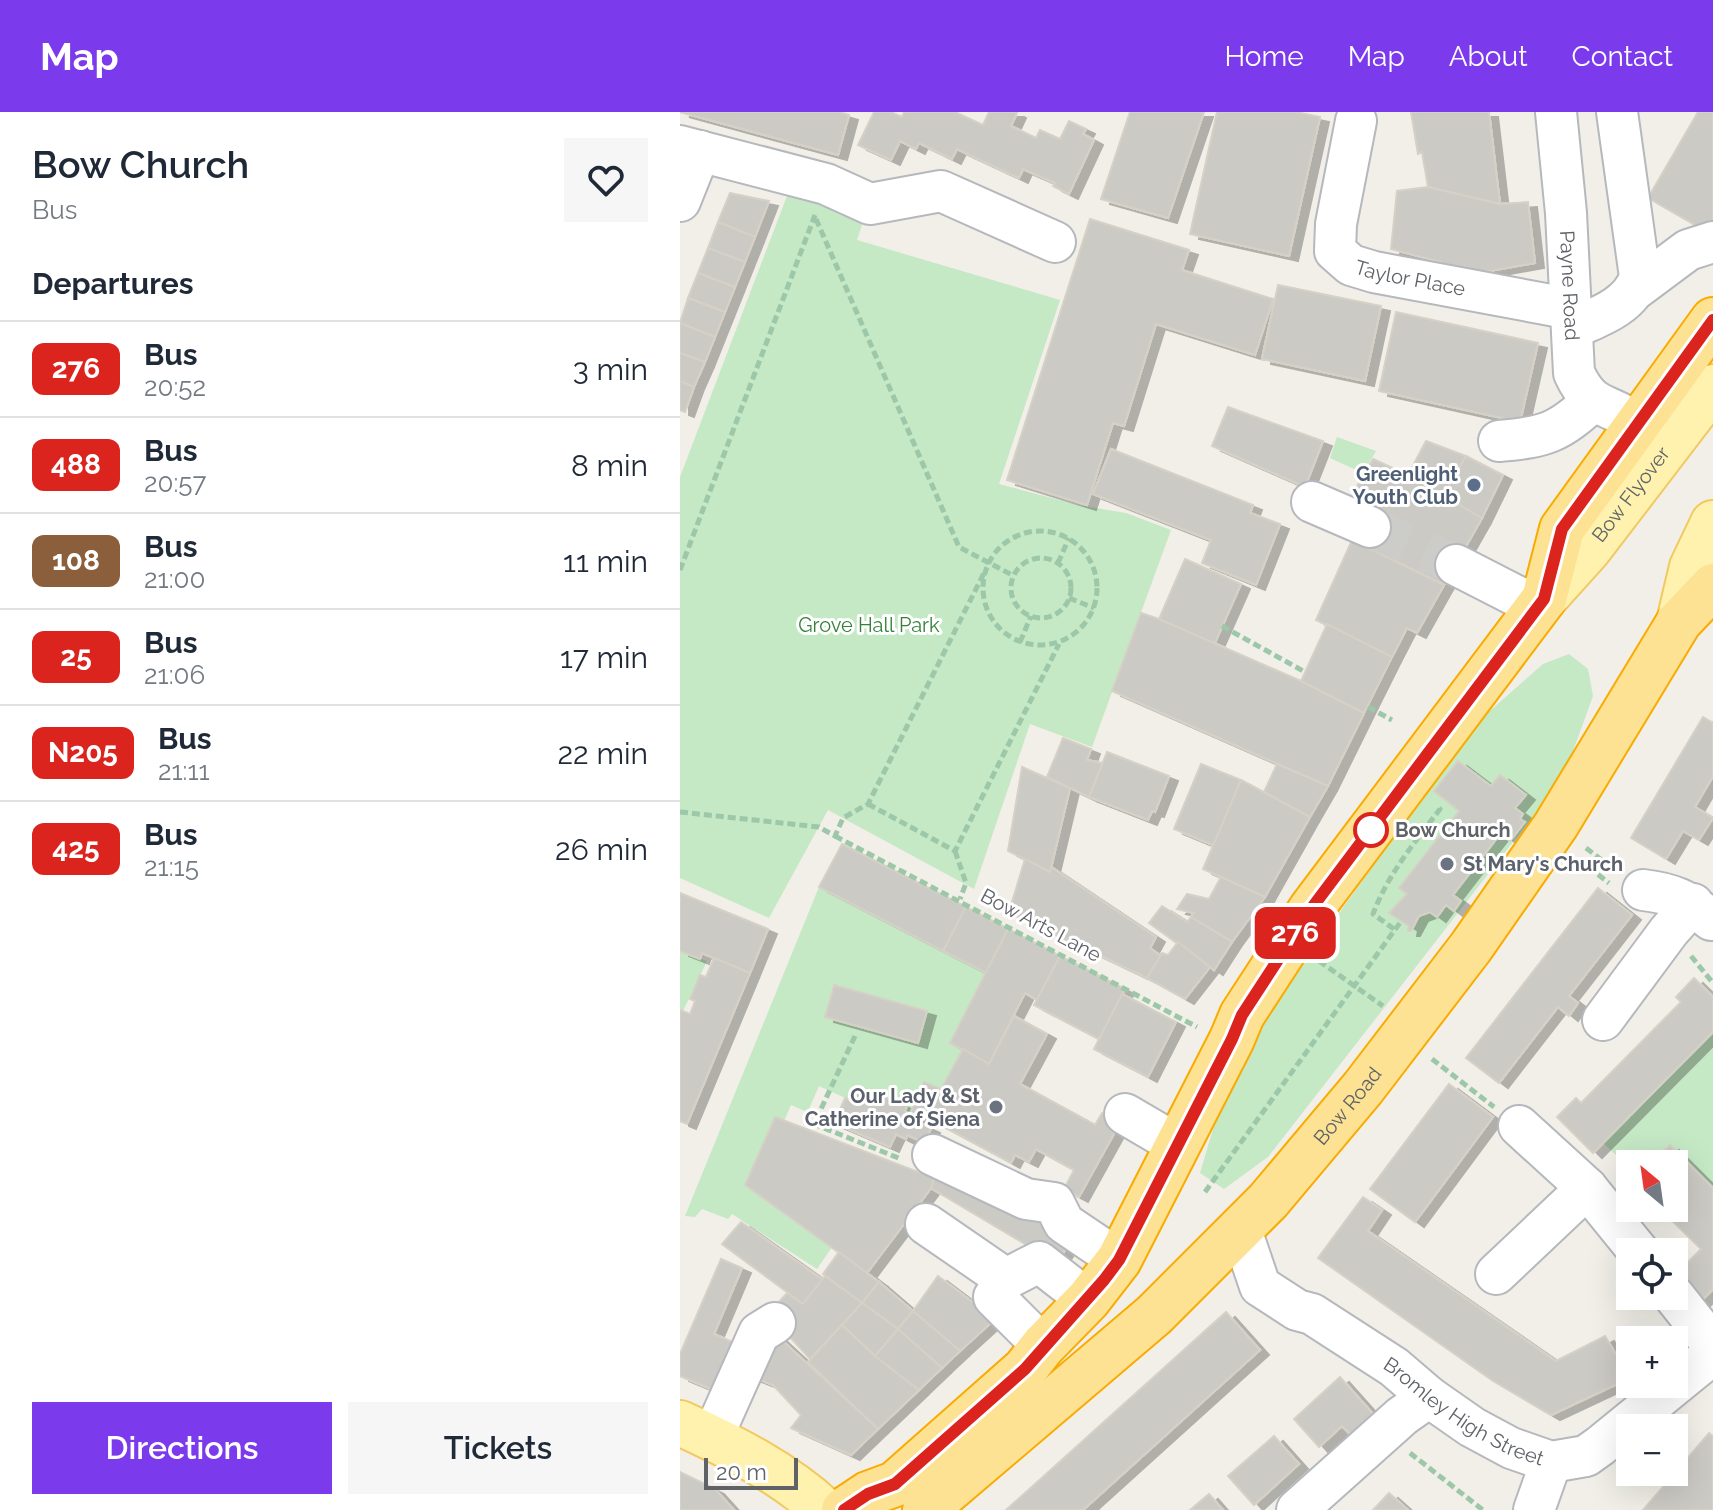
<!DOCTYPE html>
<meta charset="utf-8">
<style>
:root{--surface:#fff;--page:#f6f6f7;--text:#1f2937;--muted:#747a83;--line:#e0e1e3;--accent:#7c3aed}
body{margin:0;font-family:Raleway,sans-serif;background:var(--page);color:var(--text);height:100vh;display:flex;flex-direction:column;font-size:30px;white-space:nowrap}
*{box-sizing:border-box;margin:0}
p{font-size:26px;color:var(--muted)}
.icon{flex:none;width:44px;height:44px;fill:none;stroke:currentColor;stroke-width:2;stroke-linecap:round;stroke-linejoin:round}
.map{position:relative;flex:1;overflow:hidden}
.details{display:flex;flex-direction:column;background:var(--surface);width:680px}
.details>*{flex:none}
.badge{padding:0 16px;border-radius:12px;font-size:28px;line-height:52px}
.needle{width:52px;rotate:331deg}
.buttons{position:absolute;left:936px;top:1038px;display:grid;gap:16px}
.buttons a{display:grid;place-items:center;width:72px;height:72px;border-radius:0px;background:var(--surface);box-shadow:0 8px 32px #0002;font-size:40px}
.scale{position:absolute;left:24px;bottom:20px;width:94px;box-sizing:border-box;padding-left:8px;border:4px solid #5f6368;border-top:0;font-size:22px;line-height:28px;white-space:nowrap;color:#5f6368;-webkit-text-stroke:6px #fff;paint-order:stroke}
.map>.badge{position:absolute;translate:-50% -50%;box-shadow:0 0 0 4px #fff}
h2{padding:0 32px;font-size:30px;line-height:72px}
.round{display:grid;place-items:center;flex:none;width:84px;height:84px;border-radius:0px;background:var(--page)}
.overview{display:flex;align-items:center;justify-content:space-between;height:136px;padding:0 32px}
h1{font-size:38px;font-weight:600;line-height:60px}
.primary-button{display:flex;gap:16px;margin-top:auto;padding:16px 32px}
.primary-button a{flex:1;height:92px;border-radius:0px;background:var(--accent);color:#fff;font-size:32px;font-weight:600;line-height:92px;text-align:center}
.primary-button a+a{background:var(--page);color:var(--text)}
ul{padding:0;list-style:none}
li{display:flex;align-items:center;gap:24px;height:96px;padding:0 32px;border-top:2px solid var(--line)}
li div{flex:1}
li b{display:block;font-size:30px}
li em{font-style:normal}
li .badge{min-width:88px;font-weight:700;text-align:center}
header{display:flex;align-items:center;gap:48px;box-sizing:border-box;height:112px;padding:0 40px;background:var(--accent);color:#fff}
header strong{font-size:38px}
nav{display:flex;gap:44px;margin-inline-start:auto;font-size:28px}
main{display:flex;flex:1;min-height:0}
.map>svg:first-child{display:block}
</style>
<header>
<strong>Map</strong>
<nav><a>Home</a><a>Map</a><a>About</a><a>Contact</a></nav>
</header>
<main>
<section class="details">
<div class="overview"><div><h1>Bow Church</h1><p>Bus</p></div><a class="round"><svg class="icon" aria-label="heart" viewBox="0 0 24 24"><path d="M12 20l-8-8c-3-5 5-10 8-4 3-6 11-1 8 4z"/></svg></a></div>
<h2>Departures</h2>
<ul>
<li><span class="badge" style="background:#dc241f;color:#fff">276</span><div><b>Bus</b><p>20:52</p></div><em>3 min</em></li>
<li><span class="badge" style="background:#dc241f;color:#fff">488</span><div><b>Bus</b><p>20:57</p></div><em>8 min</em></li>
<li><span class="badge" style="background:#8b5e3c;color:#fff">108</span><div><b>Bus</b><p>21:00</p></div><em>11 min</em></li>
<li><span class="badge" style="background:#dc241f;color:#fff">25</span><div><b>Bus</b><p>21:06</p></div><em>17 min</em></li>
<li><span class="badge" style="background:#dc241f;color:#fff">N205</span><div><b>Bus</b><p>21:11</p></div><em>22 min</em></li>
<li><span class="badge" style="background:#dc241f;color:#fff">425</span><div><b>Bus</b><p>21:15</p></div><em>26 min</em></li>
</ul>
<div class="primary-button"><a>Directions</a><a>Tickets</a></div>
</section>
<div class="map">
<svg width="1033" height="1398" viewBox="0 0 1033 1398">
<defs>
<filter id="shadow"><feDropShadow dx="9" dy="5" stdDeviation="0" flood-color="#0004"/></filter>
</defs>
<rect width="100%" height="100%" fill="#f1efe8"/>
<g fill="#c5e8c5" fill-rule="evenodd">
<path d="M110,76L186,101L177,128L380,188L319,372L398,393L446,401L491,418L412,635L350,612L294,777L148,698L89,806L0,766V365Z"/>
<path d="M657,325L696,339L683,361L650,346Z"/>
<path d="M889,542L908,557L913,584L889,650L868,685L588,1045L544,1077L520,1061L536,1007L576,918L627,846L794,613L863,552Z"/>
<path d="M139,775L306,861L270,931L283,937L261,977L243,970L230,1002L225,999L227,994L179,974L172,989L139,974L129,997L125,999L111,993L104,1009L95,1006L66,1073L152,1135L137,1157L52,1102L48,1107L22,1097L15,1105L5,1104ZM153,873L247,898L238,930L145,905Z"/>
<path d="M0,839L27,849L3,899L0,898Z"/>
<path d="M1033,920V1076L990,1034L971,1052H950V1056L923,1031Z"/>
</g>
<g fill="#cccac5" stroke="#d6d1c6" stroke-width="2" filter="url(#shadow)">
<path d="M0,0H159L169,3L158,43Z"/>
<path d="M194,0H211L222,5L224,0H275L303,13L309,0H335L337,1L331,14L356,26L360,18L380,27L389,9L406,17L403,22L414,28L389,82L373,74L375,71L343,57L339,66L277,37L272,47L239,31L236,37L220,29L211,48L178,33Z"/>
<path d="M450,0H524L488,106L421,87Z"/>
<path d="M537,0H616L640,5L609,144L510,122Z"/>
<path d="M731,0H809L820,92L748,75L742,40L738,42Z"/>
<path d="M1018,0H1033V118L1031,122L968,86Z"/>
<path d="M748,75L820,92L848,90L855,151L799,161L784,155L782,160L760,156L761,150L711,137L717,79Z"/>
<path d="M50,81L89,89L75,125L38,110Z"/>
<path d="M410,107L509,138L502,158L593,187L575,243L476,212L444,314L433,311L407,393L327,368Z"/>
<path d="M38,110L75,125L65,150L28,136Z"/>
<path d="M28,136L65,150L55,175L18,161Z"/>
<path d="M18,161L55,175L45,200L8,186Z"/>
<path d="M598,173L701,194L685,269L582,247Z"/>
<path d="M8,186L45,200L35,225L0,211Z"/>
<path d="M716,200L858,231L840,310L699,279Z"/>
<path d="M0,211L35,225L25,250L0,241Z"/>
<path d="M0,241L25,250L14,275L0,269Z"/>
<path d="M0,269L14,275L5,300L0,298Z"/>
<path d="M548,295L643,329L625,375L532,334Z"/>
<path d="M746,329L786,344L763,384L728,363Z"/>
<path d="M431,337L573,393L570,401L600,412L576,473L522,451L531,428L413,382Z"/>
<path d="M786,344L823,363L802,406L763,384Z"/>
<path d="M693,347L728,363L802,406L764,473L681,432L683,407L691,388L674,379Z"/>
<path d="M672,428L764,473L737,521L727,516L712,545L636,508Z"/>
<path d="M505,447L561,472L534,533L479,507Z"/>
<path d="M461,501L479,507L621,569L684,601L648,674L432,579Z"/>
<path d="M647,512L712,545L684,601L621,569Z"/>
<path d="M1023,605L1033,611V664L1015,695L1033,706L1019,728L1003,719L986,747L951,726Z"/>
<path d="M383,626L411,637L407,648L423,651L409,685L367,665Z"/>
<path d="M427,640L489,664L475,700L472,699L468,708L409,685Z"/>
<path d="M778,649L811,674L820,663L846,683L835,696L843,702L840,707L845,710L830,729L821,721L773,783L781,789L774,799L766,793L757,805L750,800L739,804L731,819H728L729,814L709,801L727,782L719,776L779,699L754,679Z"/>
<path d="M521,652L561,668L535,734L494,717Z"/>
<path d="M597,652L648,674L630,705L584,680Z"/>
<path d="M342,655L390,676L370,760L328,739Z"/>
<path d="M561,668L630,705L585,785L523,757Z"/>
<path d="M162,732L286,795L263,839L139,775Z"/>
<path d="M345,747L370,760L371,755L476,825L470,836L481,844L467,866L329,800Z"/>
<path d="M541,765L585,785L552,830L511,805L514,801L497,797L507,782L529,787Z"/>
<path d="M918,776L952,803L889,884L898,891L889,904L878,895L819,971L786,946Z"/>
<path d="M0,781L88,817L70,861L22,841L20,847L0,839Z"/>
<path d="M482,794L507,810L511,805L552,830L534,858L469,811Z"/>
<path d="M286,795L328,817L306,861L263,839Z"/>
<path d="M328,817L380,844L357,888L345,881L309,952L270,931Z"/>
<path d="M498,830L530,855L505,887L467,866L482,841L488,843Z"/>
<path d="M380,844L445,877L419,927L354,893Z"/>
<path d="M34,846L70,861L7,1012L0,1009V898L10,902L15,889L10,887L20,863L26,865Z"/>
<path d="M1014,866L1033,885V920L913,1041L877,1005L896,986L901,991L1001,890L996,885Z"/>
<path d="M154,873L247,899L238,931L145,905Z"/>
<path d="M442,882L496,910L468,965L414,937Z"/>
<path d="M334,904L367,922L340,972L415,1013L422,1001L440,1011L399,1085L384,1077L394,1058L356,1037L349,1050L335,1043L331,1051L246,1005L283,937L309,952Z"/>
<path d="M244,970L261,977L256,988L251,985L240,1011L251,1016L245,1031L227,1023L226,1027L216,1022L210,1035L154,1011L165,986L172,989L179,974L227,994L225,999L230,1002Z"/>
<path d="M769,972L813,1005L735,1110L690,1077Z"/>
<path d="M95,1005L254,1066L251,1076L187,1161L65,1073Z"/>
<path d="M990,1033L1033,1076V1177L1019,1191L994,1167V1164L1021,1137L979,1096H994V1052H971Z"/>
<path d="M259,1053L391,1128L377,1151L251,1076Z"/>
<path d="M683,1085L702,1098L688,1119L876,1249L925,1224L950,1266L871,1303L813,1269L638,1146Z"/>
<path d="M61,1110L143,1168L123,1192L42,1132Z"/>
<path d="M159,1140L199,1170L182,1191L143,1162Z"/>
<path d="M41,1147L62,1156L34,1222L64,1235L43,1282L0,1264V1242Z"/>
<path d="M145,1164L182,1191L130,1247L107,1222L96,1193L107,1181L123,1192Z"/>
<path d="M258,1164L315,1207L280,1239L233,1199Z"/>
<path d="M199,1170L233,1199L218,1217L182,1191Z"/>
<path d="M182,1191L218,1217L195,1244L162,1213Z"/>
<path d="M233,1199L280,1239L262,1256L218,1217Z"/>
<path d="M546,1200L580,1238L403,1398H326Z"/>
<path d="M162,1213L195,1244L239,1278L198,1317L128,1250Z"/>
<path d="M218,1217L262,1256L239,1278L195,1244Z"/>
<path d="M93,1220L198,1317L171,1343L111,1316L121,1303L93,1273L70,1264Z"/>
<path d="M660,1265L694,1303L671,1323L662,1314L639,1335L614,1307Z"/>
<path d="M1029,1321L1033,1324V1398H963Z"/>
<path d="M594,1324L619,1352L574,1393L548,1364Z"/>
<path d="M0,1360L35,1377L54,1398H0Z"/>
<path d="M709,1381L728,1398H693Z"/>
<path d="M529,1382L543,1398H510Z"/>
</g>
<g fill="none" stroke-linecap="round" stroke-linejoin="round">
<path stroke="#ccccc8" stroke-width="40" stroke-dasharray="40 20" stroke-linecap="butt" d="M690,415L776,453"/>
<g stroke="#b5b8bc" stroke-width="44">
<g id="minor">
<path id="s1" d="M876,0L886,101L894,261C912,300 927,289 958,312"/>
<path id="s2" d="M676,9L656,112L655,139L671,153L694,160L892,197"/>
<path d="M0,34L146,72L190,92L261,79L375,130"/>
<path d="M0,89L20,39"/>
<path d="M957,176L1008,138L1033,130"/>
<path d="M893,216C918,205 951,194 960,165L937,0"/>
<path d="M819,329C866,325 878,321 913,289"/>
<path d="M632,390L690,415"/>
<path d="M776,453L858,495"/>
<path d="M963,778C991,781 1010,789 1031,808"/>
<path d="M923,908L989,819L1013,792"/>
<path d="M445,1002L498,1033"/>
<path d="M839,1014L907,1076L959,1140"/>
<path d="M253,1043L346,1087L374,1091L384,1111L439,1148"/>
<path d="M246,1112L326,1167L359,1150L408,1188"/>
<path id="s3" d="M561,1118L580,1174L617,1198L632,1202L714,1255L749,1285L792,1315L831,1336L871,1350L906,1344L920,1334L1033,1242"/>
<path d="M816,1162L907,1076"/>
<path d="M326,1167L314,1185L363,1234"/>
<path d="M994,1184L1033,1233"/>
<path d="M32,1326L79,1221L95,1211"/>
<path d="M617,1398L722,1304L749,1285"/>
<path d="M854,1398L871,1350"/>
</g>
</g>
<g stroke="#f2c960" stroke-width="48">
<g id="major">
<path id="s4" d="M864,487L909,437L1033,275"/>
<path d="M999,510L1012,455L1033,411"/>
<path d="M0,1311C50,1334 103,1360 144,1398"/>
</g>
</g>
<g stroke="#f9ab00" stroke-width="48">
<g id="highway">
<path d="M164,1398L188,1382L215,1372L345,1257L363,1234L408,1188L439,1148L552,927L562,903L631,797L864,487L882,417L1033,208"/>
<path id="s5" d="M245,1398L474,1203L588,1089L683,976L791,835L876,713L999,510L1033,474"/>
</g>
</g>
<g stroke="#9cc7a9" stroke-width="5" stroke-dasharray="8 4" stroke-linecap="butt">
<path d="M136,107L279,435L334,464"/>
<circle cx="360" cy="476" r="57"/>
<circle cx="361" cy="476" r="30"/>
<path d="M378,451L389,426"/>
<path d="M0,458L135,103"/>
<path d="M389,486L414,496"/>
<path d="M542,514L625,560"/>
<path d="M340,530L351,504"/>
<path d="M688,595L712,608"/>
<path d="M188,692L275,739L379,532"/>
<path d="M0,700L139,715L155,724L163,706L188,692L304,461"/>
<path d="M155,724L517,915"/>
<path d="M906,736L936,759"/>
<path d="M275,739L286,771L280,787"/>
<path d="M899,748L929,771"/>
<path d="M714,817L693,802C708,762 735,730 760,697L756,694"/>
<path d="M1011,844L1033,871"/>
<path d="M639,849L703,894"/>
<path d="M175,924L134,1012L221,1047"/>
<path d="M752,947L814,995"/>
<path d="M525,1080L722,808"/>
<path d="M730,1341L803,1398"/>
</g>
<use href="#minor" stroke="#fff" stroke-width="40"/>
<use href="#major" stroke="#fff2af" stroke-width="44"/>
<use href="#highway" stroke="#fde293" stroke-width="44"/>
</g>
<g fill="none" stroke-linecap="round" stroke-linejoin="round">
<g stroke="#fff" stroke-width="18">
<path id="line" d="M164,1398L188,1382L215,1372L345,1257L424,1168L439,1148L552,927L562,903L631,797L864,487L882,417L1033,208"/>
</g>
<use href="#line" stroke="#dc241f" stroke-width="12"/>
</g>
<circle fill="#5c6f8a" stroke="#fff" stroke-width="3" cx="794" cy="373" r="8"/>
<circle fill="#fff" stroke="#dc241f" stroke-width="4" cx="691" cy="718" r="16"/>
<g fill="#6b7280" stroke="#fff" stroke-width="3">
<circle cx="767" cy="752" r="8"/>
<circle cx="316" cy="995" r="8"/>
</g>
<g text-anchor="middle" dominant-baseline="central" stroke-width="6" stroke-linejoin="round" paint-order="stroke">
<g font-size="20" fill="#5f6368" stroke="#fff">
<text stroke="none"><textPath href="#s2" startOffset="214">Taylor Place</textPath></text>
<text stroke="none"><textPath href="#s1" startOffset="174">Payne Road</textPath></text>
<text stroke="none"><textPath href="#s4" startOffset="136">Bow Flyover</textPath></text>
<text transform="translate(361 813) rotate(28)">Bow Arts Lane</text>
<text stroke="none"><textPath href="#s5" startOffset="586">Bow Road</textPath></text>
<text stroke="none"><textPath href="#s3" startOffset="300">Bromley High Street</textPath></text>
</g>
<g font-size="20" font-weight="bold" fill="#4e5e75" stroke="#fff" text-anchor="end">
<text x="778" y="362">Greenlight<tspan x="778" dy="23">Youth Club</tspan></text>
</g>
<g font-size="20" fill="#348238" stroke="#fff">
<text x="189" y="513">Grove Hall Park</text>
</g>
<g font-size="20" font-weight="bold" fill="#5f6368" stroke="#fff" text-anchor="start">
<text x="715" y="718">Bow Church</text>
</g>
<g font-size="20" font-weight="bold" fill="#5b616d" stroke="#fff" text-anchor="start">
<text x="783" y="752">St Mary's Church</text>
<text x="300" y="984" text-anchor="end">Our Lady &amp; St<tspan x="300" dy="23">Catherine of Siena</tspan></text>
</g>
</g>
</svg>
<div class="buttons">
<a><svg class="needle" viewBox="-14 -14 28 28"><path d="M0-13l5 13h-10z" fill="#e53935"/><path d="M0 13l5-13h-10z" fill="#747a83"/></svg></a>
<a><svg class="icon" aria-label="locate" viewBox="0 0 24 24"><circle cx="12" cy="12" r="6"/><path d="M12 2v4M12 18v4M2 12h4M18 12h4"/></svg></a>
<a>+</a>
<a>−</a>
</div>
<div class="scale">20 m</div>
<b class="badge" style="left:615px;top:821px;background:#dc241f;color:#fff">276</b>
</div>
</main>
